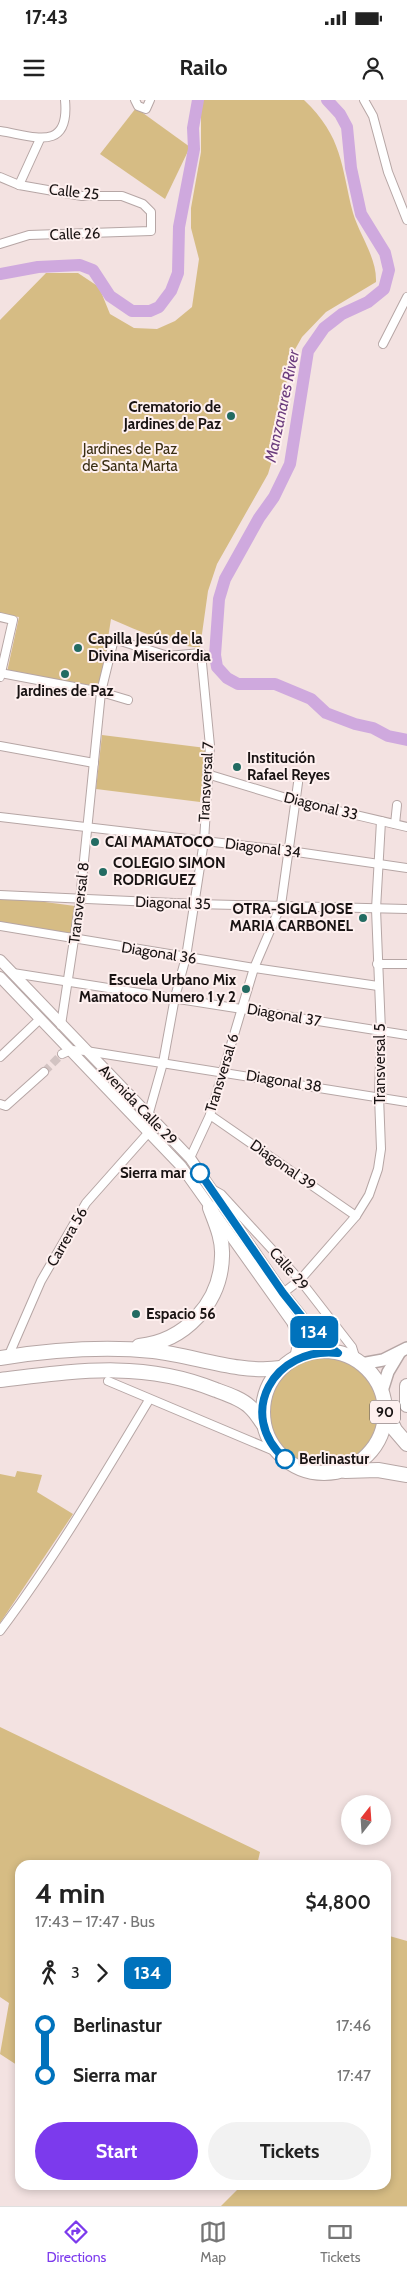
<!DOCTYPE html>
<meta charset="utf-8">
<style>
:root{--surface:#fff;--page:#f2f2f2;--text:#222;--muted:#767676;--line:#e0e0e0;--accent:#7c3aed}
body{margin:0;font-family:Cabin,sans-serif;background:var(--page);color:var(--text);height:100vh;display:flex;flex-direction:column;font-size:19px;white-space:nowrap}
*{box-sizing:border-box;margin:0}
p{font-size:16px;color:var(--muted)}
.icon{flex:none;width:28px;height:28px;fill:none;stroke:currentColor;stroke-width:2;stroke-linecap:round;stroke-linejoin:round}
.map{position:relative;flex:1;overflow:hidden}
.side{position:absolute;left:15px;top:1760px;width:376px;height:330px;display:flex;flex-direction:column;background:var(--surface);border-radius:15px;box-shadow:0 2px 8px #0003}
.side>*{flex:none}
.badge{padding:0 10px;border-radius:8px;font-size:18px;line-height:32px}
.needle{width:32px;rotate:17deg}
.controls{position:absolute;left:341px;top:1695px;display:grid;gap:10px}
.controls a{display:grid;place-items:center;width:50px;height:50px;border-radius:50%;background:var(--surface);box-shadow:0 2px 8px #0003;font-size:25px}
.map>.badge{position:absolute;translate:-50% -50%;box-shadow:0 0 0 2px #fff}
.legs{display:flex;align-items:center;gap:8px;height:55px;padding:0 20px;font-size:16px}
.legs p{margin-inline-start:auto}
.summary{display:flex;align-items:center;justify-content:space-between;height:85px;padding:0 20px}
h1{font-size:28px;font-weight:800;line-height:38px}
.primary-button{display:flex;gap:10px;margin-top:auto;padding:10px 20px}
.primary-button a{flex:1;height:58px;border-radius:30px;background:var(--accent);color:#fff;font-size:20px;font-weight:800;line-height:58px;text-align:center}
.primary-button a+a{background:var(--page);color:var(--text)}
ul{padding:0 20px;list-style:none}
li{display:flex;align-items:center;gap:18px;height:50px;font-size:19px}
li i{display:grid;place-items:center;width:8px;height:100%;margin:0 6px;background:currentColor}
li i::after{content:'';width:12px;height:12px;margin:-6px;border:4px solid;border-radius:50%;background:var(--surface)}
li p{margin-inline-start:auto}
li:first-child i{background:linear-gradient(#0000 50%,currentColor 0)}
li:last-child i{background:linear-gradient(currentColor 50%,#0000 0)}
.status{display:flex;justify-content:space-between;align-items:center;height:35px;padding:0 25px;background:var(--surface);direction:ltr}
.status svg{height:14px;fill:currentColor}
header{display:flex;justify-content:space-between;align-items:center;height:65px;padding:0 20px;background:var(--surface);font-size:22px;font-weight:800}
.menu{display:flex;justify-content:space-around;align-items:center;height:70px;border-top:1px solid var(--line);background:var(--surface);font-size:14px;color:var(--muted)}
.menu a{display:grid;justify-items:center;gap:2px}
.menu .active{color:var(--accent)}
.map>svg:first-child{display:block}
</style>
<div class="status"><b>17:43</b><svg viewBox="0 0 49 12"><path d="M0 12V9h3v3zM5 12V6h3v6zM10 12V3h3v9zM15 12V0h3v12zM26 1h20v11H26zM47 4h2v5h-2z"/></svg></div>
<header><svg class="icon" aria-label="menu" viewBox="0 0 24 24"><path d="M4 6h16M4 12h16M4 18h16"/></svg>Railo<svg class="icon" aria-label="person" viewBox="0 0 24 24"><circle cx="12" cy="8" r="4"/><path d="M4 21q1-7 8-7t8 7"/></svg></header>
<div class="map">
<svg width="407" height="2106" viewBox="0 0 407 2106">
<rect width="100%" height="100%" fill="#f3e2e1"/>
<g fill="#d6bc84">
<path d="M201,0H304C343,37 341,66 353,113C360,136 377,158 376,182L326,212L302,237L288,262L284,321L268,374L217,464L208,491L200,548C168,544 141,532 111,519L100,589L7,572L19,517L0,514V220L46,173H78L99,187L110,214L134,228L157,229L175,221L192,207L199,159L191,128V108L201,52Z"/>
<path d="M136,8L190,47L165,99L100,54Z"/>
<path d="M102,635L206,648L200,702L96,689Z"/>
<path d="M0,796L75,806L72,838L0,823Z"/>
<circle cx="324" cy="1312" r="54"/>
<path d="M17,1371L42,1375L37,1392L73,1414L0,1523V1374L15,1377Z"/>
<path d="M0,1627L260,1752L257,1765H20V1967L0,1954L9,1903L0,1897Z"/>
<path d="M386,1835L407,1841V2106H221L242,2085H386Z"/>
</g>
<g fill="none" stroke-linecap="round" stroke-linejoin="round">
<g stroke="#cfa9de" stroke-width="12">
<path d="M327,0L340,14L347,27L351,68L361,114L385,153L389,170L384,189L368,202L342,214L324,228L308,251L290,364L274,397L259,418L225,479L219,499L215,555L217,567L227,578L238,584H275L311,599L326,613L355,624L373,628L388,636L407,640"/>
<path d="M0,174L38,167L80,165L93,170L110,196L132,211H150L159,207L171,191L178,173L179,127L194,49L193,28L198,0"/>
</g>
<path stroke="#d2c3c2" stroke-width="8" stroke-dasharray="8 4" stroke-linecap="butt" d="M44,972L62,954"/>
<g stroke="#b6a6a5" stroke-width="10">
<g id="street">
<path d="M135,0L138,6L146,9L150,0"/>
<path d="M364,0L373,16L388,72L407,120"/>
<path d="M0,31C33,36 70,53 65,0"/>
<path d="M0,77L19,85L82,96H122L143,104L151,112V131L29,135L0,144"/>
<path d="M19,85L40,39"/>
<path d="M383,244L407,197"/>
<path d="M0,517L13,520L0,577"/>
<path d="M0,573L101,592L128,600"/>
<path d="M0,646L94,663"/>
<path d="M207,674L296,701L407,727"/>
<path d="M0,717L290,751L407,768"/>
<path d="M395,724L397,705"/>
<path d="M0,795L196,804L407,809"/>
<path d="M0,826L254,868L378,886"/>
<path d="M377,864H407"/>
<path d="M13,873L407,935"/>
<path d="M61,925L80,800L101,592L114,539L168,556L201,553L210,646L204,741L186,857L175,897L163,963L148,1016"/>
<path d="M62,954L71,950L86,951L407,1002"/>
<path d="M0,957L40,919"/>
<path d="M0,1004L6,1006L44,972"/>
<path d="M210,1015L356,1116"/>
<path d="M190,1058L210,1015L254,868L281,805L298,683"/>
<path d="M212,1089L221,1094L300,1180L352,1247L356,1260"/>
<path d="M283,1193L300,1180L356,1116L369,1095L378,1069L381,1049L379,996L381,931L376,809L381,721"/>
<path d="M8,1257L41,1181L86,1103L149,1032"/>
<path d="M108,1281L279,1353"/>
<path d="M0,1531C55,1458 102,1378 149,1300"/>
</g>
</g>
<g stroke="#b6a6a5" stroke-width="12">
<g id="secondary">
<path d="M0,860L190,1058L283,1193L318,1237L338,1253"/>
<path d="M0,877L181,1066L292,1222L299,1238L295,1259"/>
</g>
</g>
<g stroke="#b6a6a5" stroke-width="14">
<g id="primary">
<path d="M361,1264L383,1260L407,1248"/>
<path d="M382,1291L388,1272L400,1252"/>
</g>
</g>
<g stroke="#b6a6a5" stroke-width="16">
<g id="highway">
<path d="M139,1246C185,1241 221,1203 222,1156C223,1139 216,1124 210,1108"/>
<circle cx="324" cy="1312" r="61"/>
<path d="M0,1258C51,1250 102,1246 153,1251C196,1256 238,1274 281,1268"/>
<path d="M0,1280C75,1271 143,1260 216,1290C227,1294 242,1299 250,1307C256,1312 260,1320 264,1325"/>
<path d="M407,1286V1305"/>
<path d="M386,1311L395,1330L407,1344"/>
<path d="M345,1371L378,1370L407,1375"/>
</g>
</g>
<use href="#street" stroke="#fff" stroke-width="8"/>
<use href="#secondary" stroke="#fff" stroke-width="10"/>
<use href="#primary" stroke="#fff" stroke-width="11"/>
<use href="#highway" stroke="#fff" stroke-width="14"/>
</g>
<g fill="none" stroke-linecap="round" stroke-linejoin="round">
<g stroke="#fff" stroke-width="11">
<path id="line-1" d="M200,1073L283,1193L318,1237L338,1253C274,1246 235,1314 285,1359"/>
</g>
<use href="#line-1" stroke="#0072bc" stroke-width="8"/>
</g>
<g fill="#236b62" stroke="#fef0ef" stroke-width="2">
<circle cx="231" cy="316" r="5"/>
<circle cx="78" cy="548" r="5"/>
<circle cx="65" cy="574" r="5"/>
<circle cx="237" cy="667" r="5"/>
<circle cx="95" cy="742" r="5"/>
<circle cx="103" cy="772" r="5"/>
<circle cx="363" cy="818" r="5"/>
<circle cx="246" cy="889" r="5"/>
<circle cx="136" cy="1214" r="5"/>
</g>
<g fill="#fff" stroke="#0072bc" stroke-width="2.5">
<circle cx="200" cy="1073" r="9"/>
<circle cx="285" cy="1359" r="9"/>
</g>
<g text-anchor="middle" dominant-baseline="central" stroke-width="4" stroke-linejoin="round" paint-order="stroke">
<rect fill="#fef0ef" stroke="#5e5555" stroke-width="1" x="370" y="1300.5" width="30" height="23" rx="4"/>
<g font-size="14" font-weight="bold" fill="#191313">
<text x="385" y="1312">90</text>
</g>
<g font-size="15" fill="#191313" stroke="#fef0ef">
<text transform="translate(74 92) rotate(6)">Calle 25</text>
<text transform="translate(75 134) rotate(-2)">Calle 26</text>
<text transform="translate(206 682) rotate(-87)">Transversal 7</text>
<text transform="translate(321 706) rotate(14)">Diagonal 33</text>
<text transform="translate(263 748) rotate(7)">Diagonal 34</text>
<text transform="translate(79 803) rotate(-83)">Transversal 8</text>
<text transform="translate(173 803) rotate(2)">Diagonal 35</text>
<text transform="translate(159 853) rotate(9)">Diagonal 36</text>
<text transform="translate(284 915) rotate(10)">Diagonal 37</text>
<text transform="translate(380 964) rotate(-90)">Transversal 5</text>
<text transform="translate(222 973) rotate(-73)">Transversal 6</text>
<text transform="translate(284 981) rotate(9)">Diagonal 38</text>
<text transform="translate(138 1005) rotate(46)">Avenida Calle 29</text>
<text transform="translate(283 1065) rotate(35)">Diagonal 39</text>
<text transform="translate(67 1137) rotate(-60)">Carrera 56</text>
<text transform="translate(289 1169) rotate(49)">Calle 29</text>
</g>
<g font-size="15" font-weight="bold" fill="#191313" stroke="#fef0ef" text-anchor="start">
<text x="221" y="307" text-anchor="end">Crematorio de<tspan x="221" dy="17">Jardines de Paz</tspan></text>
<text x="88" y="539">Capilla Jesús de la<tspan x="88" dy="17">Divina Misericordia</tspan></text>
<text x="65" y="591" text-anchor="middle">Jardines de Paz</text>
<text x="247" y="658">Institución<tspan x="247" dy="17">Rafael Reyes</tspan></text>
<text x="105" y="742">CAI MAMATOCO</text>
<text x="113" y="763">COLEGIO SIMON<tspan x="113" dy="17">RODRIGUEZ</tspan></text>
<text x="353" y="809" text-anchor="end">OTRA-SIGLA JOSE<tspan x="353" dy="17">MARIA CARBONEL</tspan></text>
<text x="236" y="880" text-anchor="end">Escuela Urbano Mix<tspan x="236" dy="17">Mamatoco Numero 1 y 2</tspan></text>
<text x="146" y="1214">Espacio 56</text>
</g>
<g font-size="15" fill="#392d11" stroke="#fef0ef">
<text x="130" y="349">Jardines de Paz<tspan x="130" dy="17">de Santa Marta</tspan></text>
</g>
<g font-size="15" font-weight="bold" fill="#191313" stroke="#fef0ef" text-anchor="end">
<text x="186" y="1073">Sierra mar</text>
<text x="299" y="1359" text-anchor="start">Berlinastur</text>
</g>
<g font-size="16" font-style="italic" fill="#6b3c7d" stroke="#fef0ef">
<text transform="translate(282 306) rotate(-78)">Manzanares River</text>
</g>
</g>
</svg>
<div class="controls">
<a><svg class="needle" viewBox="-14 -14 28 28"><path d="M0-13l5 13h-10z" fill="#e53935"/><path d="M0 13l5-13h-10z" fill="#767676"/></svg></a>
</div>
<b class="badge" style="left:314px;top:1232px;background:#0072bc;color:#fff">134</b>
<section class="side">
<div class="summary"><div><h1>4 min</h1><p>17:43 – 17:47 · Bus</p></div><b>$4,800</b></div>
<div class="legs"><svg class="icon" aria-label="walk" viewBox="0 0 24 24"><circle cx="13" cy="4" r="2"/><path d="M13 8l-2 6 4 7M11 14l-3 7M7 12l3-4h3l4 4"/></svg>3<svg class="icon" aria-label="forward" viewBox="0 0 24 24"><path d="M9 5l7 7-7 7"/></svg><b class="badge" style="background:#0072bc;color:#fff">134</b></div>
<ul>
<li><i style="color:#0072bc"></i><b>Berlinastur</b><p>17:46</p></li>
<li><i style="color:#0072bc"></i><b>Sierra mar</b><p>17:47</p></li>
</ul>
<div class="primary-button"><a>Start</a><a>Tickets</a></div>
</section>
</div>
<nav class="menu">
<a class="active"><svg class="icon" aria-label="directions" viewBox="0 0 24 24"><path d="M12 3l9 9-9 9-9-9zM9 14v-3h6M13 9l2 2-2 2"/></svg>Directions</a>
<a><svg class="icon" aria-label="map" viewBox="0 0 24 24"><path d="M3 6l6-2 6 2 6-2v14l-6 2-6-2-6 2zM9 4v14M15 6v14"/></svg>Map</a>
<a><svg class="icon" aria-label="tickets" viewBox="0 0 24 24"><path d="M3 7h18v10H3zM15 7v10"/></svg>Tickets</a>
</nav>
